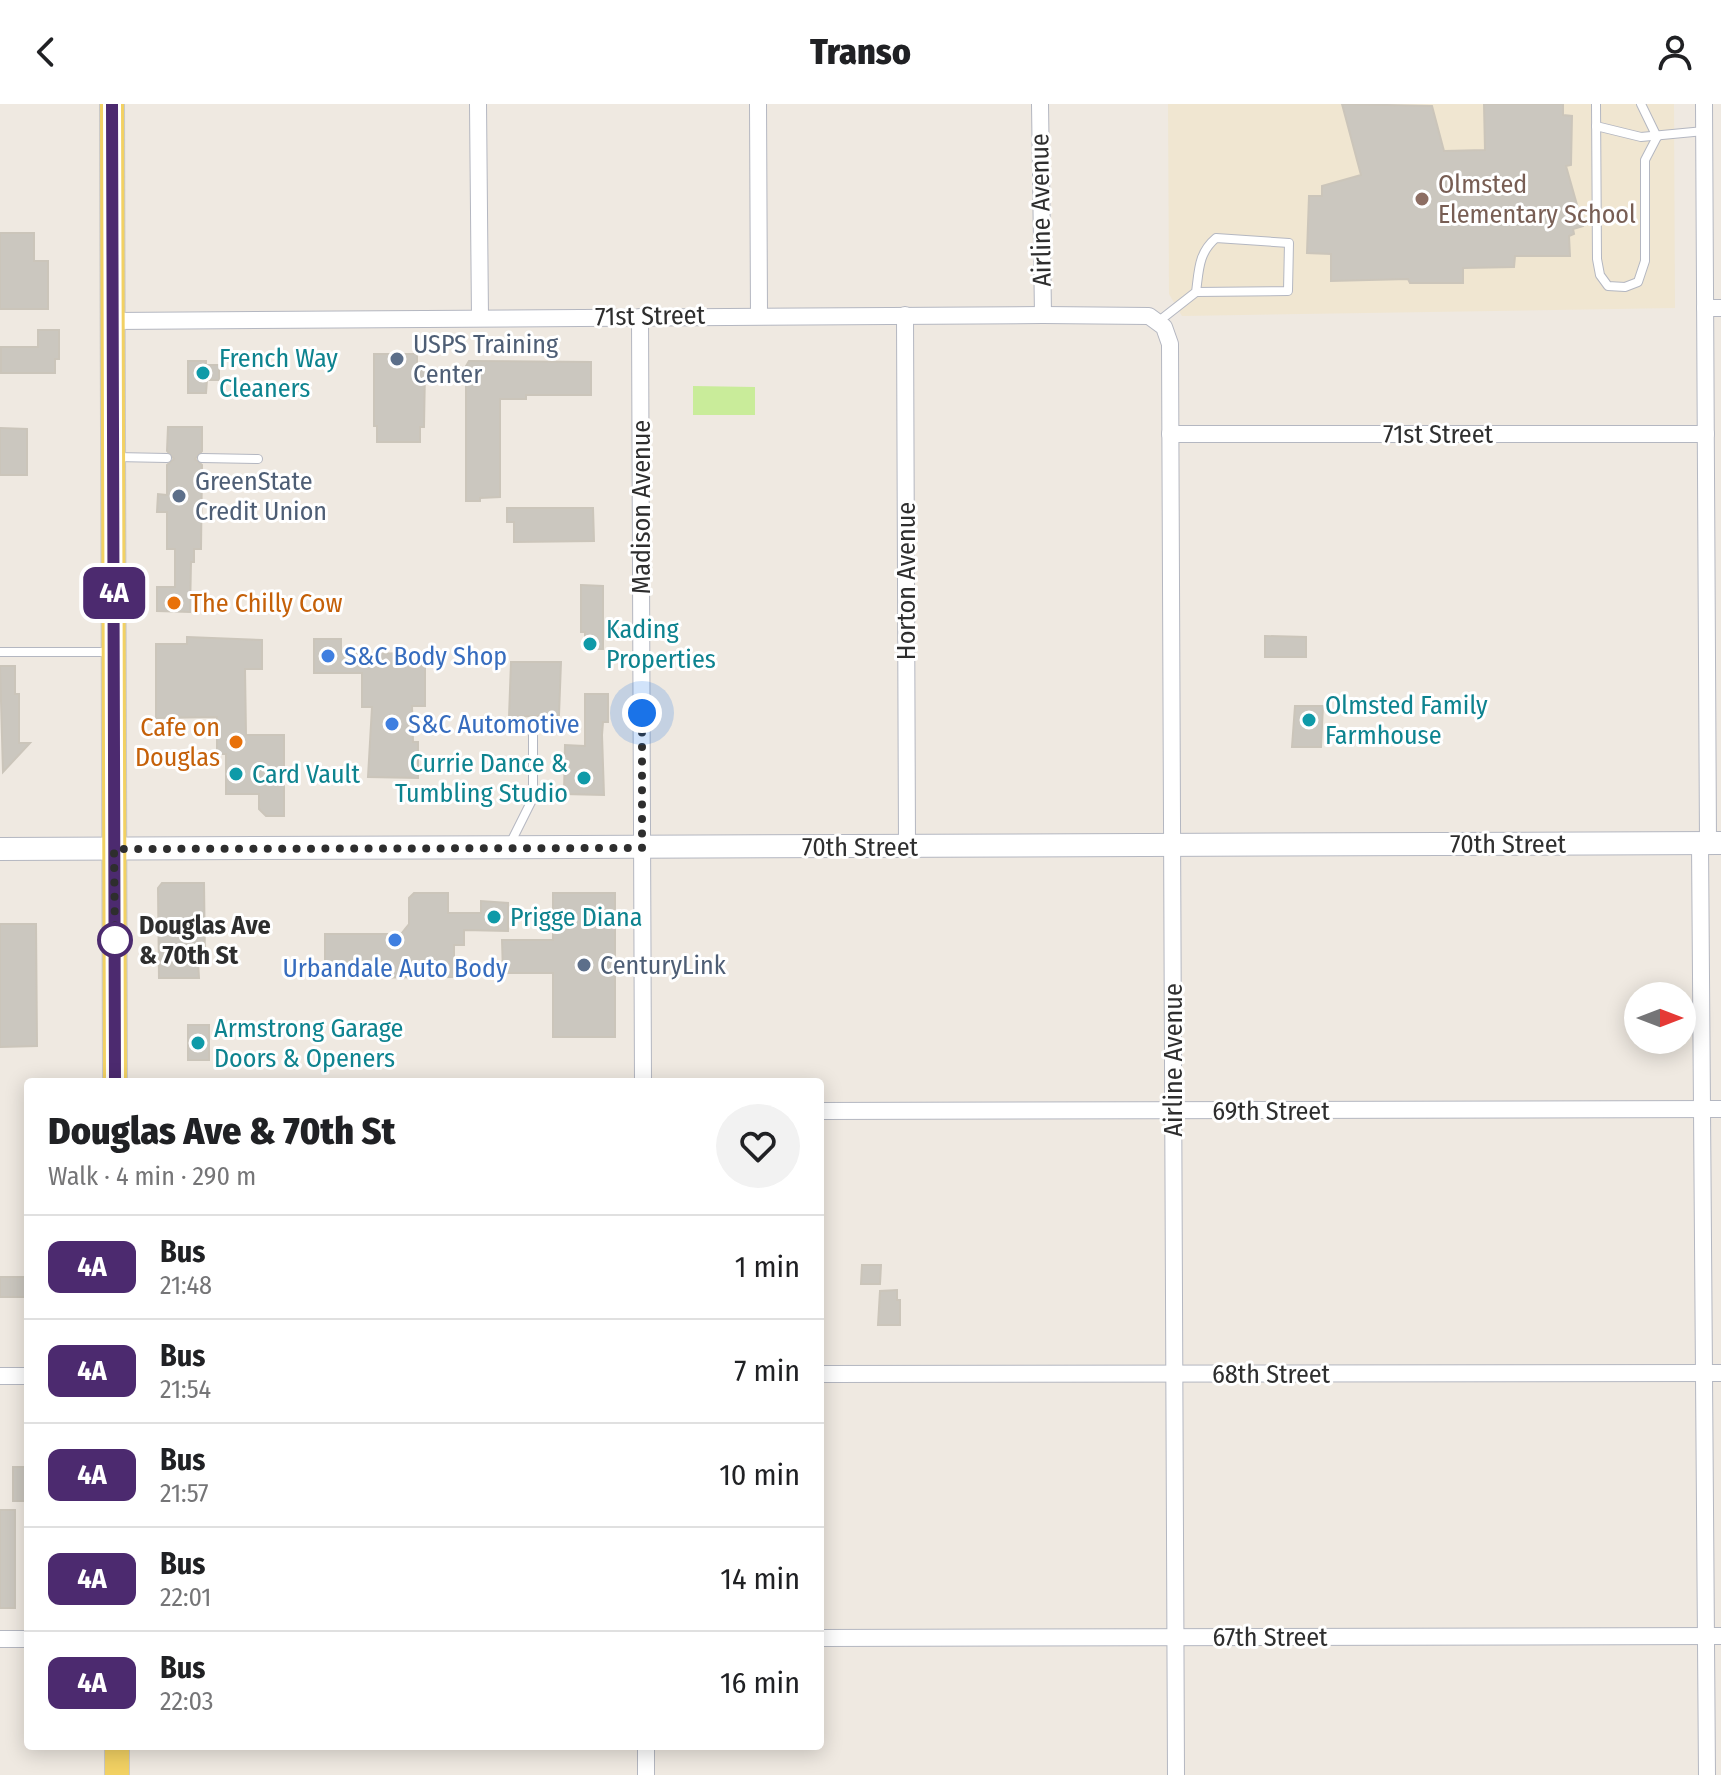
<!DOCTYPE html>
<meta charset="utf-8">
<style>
:root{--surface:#fff;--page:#f2f2f2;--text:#202124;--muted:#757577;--line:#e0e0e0}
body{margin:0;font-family:"Fira Sans Condensed",sans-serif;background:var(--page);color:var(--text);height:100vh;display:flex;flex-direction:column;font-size:30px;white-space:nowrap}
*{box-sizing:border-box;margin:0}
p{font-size:26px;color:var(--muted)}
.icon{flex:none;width:44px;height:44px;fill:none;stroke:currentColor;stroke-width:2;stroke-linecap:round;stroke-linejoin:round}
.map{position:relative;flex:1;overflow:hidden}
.sheet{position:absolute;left:24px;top:974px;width:800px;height:672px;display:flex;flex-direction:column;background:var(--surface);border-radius:8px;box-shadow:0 4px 20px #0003}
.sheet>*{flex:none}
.badge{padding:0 16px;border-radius:12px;font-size:28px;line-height:52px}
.needle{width:52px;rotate:90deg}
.controls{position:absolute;left:1624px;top:878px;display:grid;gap:16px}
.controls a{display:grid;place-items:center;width:72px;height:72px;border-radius:50%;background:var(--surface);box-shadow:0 4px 20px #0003;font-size:40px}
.you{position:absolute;width:40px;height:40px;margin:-20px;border:6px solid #fff;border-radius:50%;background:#1a73e8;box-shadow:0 0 0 12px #1a73e833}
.map>.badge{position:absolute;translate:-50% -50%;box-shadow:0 0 0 4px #fff}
.round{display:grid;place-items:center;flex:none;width:84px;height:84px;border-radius:42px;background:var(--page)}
.summary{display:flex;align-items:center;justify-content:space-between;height:136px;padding:0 24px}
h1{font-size:38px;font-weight:800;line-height:60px}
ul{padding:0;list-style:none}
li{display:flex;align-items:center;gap:24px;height:104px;padding:0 24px;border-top:2px solid var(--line)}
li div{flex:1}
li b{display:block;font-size:30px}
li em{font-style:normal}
li .badge{min-width:88px;font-weight:700;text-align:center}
header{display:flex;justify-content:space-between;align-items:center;height:104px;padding:0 24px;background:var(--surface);font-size:36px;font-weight:800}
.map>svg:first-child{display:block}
</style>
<header><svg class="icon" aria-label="back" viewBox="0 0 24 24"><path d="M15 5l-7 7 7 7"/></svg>Transo<svg class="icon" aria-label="person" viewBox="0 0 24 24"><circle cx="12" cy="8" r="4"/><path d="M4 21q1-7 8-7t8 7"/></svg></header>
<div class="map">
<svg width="1721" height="1671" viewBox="0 0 1721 1671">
<rect width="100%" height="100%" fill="#efe9e1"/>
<path fill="#f0e6d1" d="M1168,0H1674L1675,204L1182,212L1169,190Z"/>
<path fill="#c9ec9a" d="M693,282L755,283V311H693Z"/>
<g fill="#cbc7bf" stroke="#cbc5ba" stroke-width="2">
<path d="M1342,0L1432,2L1444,47L1485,46L1484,0H1563V11L1572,12L1571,61L1566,62L1583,122L1573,125L1574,130L1569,132L1570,152H1515L1514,163L1463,164V179H1410L1408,175L1331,177V150L1307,149L1309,92H1322V82L1361,71Z"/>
<path d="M0,129H34V157H48V205H0Z"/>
<path d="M38,226H59V255H55V269H1V243H38Z"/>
<path d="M374,250H417V265H425L424,323H420V338H377V322H374Z"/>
<path d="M188,257H206V261H219V276H207L206,289H188Z"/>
<path d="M469,257L591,258V291H526V295H500V393L480,394V397H466V262Z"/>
<path d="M168,323H202V347L195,355L202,361L201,445H194V458H191L190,508L157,507V483H175V445H167V408H157L158,390L167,391V361L174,355L167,347Z"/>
<path d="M0,324L27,325V371H0Z"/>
<path d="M507,404H593L594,437L514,438V418H507Z"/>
<path d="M581,481L603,482V545H585V528H581Z"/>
<path d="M1265,532L1306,533V553H1265Z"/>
<path d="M187,533L262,536V565H245L246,631H284V712H266L259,705V690H226V650H217V613L156,614V540H187Z"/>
<path d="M314,535H341V550L425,549V602H412L413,638H418V674L368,673L372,603H362V569H314Z"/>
<path d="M511,558H561L559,611L509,613Z"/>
<path d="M0,562H15V590H19V639H30L3,668Z"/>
<path d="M585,590H608V618H603L602,631L604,691L564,690L565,641L585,642Z"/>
<path d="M1295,602H1323L1321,643H1292Z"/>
<path d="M162,779H204L205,857H198L199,874H159L158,784Z"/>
<path d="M414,789H448V809H481V797L508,799V827L464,826V841H454V873L325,874V830H401L409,820V794Z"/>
<path d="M553,789H615V933H553V869H503L502,836H553Z"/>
<path d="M0,820H36L37,942L0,943Z"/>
<rect x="188" y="921" width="21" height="35"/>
<path d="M862,1161H881L880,1180H861Z"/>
<rect x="0" y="1173" width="28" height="20"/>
<path d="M897,1186V1196H900V1221H878L880,1187Z"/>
<rect x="13" y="1363" width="15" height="34"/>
<rect x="0" y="1406" width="15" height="98"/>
</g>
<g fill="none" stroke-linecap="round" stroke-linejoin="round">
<g stroke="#b4b7c1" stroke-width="10">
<g id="lane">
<path d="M1596,0L1597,155L1600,171L1608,182L1625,183L1638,178L1645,157V56L1657,33"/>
<path d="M1641,0L1657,33"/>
<path d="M1596,22L1641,33L1704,27"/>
<path d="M1159,217L1196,188L1288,187L1289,139L1216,134C1198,149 1199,167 1196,188"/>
<path d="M116,353L167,354"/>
<path d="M202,354L258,355"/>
<path d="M0,548H109"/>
<path d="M510,740L533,694V621"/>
</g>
</g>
<g stroke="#b4b7c1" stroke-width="18">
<g id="street">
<path d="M478,0L480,214"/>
<path d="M758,0L759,211"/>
<path d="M1040,0L1043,211"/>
<path d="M1704,0L1708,739"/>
<path d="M1705,204H1721"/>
<path d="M905,211L907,742"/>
<path d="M640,213L643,978"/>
<path d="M113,217L1043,211L1149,212L1164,223L1170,240L1176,1671"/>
<path d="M1170,330H1706"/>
<path d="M1700,739L1707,1671"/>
<path d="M820,1007L1721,1005"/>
<path d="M820,1270L1721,1269"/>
<path d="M0,1272H28"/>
<path d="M820,1534L1721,1532"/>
<path d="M0,1535H28"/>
<path d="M646,1642V1671"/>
</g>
</g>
<g stroke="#b4b7c1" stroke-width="24">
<path id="secondary" d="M0,745L1721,739"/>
</g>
<g stroke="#c9c9c9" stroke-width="26">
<g id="primary">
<path d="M112,0L115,978"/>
<path d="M117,1642V1671"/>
</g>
</g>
<use href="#lane" stroke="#fff" stroke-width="8"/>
<use href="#street" stroke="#fff" stroke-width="16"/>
<use href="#secondary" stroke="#fff" stroke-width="22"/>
<use href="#primary" stroke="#f2d163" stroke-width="24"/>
</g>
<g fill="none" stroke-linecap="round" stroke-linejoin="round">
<g stroke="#fff" stroke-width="18">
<path id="line" d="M112,0L115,978"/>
</g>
<use href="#line" stroke="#4c2a6f" stroke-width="12"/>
<path stroke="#2e2e2e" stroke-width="8" stroke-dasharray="0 14.4" d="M115,836L114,745L642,744V609"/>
</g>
<circle fill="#8d6e63" stroke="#fff" stroke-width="3" cx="1422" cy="95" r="8"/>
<g fill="#5c6f8a" stroke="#fff" stroke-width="3">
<circle cx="397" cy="255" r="8"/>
<circle cx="179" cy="392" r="8"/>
<circle cx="584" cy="861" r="8"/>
</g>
<g fill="#0f9aa8" stroke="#fff" stroke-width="3">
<circle cx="203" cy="269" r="8"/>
<circle cx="590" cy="540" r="8"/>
<circle cx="1309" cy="616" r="8"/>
<circle cx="236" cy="670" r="8"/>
<circle cx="584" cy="674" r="8"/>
<circle cx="494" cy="813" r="8"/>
<circle cx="198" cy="939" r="8"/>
</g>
<g fill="#e8710a" stroke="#fff" stroke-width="3">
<circle cx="174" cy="499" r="8"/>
<circle cx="236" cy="638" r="8"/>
</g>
<g fill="#3f7fe0" stroke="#fff" stroke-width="3">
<circle cx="328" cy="552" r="8"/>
<circle cx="392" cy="620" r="8"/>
<circle cx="395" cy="836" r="8"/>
</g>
<circle fill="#fff" stroke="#4c2a6f" stroke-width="4" cx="115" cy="836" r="16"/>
<g text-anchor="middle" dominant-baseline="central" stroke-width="6" stroke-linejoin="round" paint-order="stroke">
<g font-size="26" fill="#785e54" stroke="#fff" text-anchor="start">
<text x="1438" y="80">Olmsted<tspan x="1438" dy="30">Elementary School</tspan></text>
</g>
<g font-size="26" fill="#2e2e2e" stroke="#fff">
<text transform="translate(1041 106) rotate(-91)">Airline Avenue</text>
<text transform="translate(650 212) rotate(-1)">71st Street</text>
<text x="1438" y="330">71st Street</text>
<text transform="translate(641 403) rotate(-90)">Madison Avenue</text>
<text transform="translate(906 477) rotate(-90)">Horton Avenue</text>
<text x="1508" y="740">70th Street</text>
<text x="860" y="743">70th Street</text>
<text transform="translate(1173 956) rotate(-90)">Airline Avenue</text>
<text x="1271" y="1007">69th Street</text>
<text x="1271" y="1270">68th Street</text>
<text x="1270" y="1533">67th Street</text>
</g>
<g font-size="26" fill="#4e5e75" stroke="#fff" text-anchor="start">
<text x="413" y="240">USPS Training<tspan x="413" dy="30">Center</tspan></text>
<text x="195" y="377">GreenState<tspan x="195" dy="30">Credit Union</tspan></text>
<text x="600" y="861">CenturyLink</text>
</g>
<g font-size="26" fill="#0d838f" stroke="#fff" text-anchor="start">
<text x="219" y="254">French Way<tspan x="219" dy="30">Cleaners</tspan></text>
<text x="606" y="525">Kading<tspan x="606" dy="30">Properties</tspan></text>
<text x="1325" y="601">Olmsted Family<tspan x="1325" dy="30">Farmhouse</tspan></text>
<text x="568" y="659" text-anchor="end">Currie Dance &amp;<tspan x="568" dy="30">Tumbling Studio</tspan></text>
<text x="252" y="670">Card Vault</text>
<text x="510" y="813">Prigge Diana</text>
<text x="214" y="924">Armstrong Garage<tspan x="214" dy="30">Doors &amp; Openers</tspan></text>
</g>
<g font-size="26" fill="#c56008" stroke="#fff" text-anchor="start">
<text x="190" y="499">The Chilly Cow</text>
<text x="220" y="623" text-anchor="end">Cafe on<tspan x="220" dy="30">Douglas</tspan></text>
</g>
<g font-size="26" fill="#366cbe" stroke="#fff" text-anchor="start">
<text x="344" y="552">S&amp;C Body Shop</text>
<text x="408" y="620">S&amp;C Automotive</text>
<text x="395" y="864" text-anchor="middle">Urbandale Auto Body</text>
</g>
<g font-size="26" font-weight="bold" fill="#2e2e2e" stroke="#fff" text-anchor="start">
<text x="139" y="821">Douglas Ave<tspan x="139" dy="30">&amp; 70th St</tspan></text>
</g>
</g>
</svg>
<div class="controls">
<a><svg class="needle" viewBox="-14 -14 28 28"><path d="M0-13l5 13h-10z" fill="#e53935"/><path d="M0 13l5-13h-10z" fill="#757577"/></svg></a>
</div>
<div class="you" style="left:642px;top:609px"></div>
<b class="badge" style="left:114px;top:489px;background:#4c2a6f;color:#fff">4A</b>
<section class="sheet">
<div class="summary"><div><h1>Douglas Ave &amp; 70th St</h1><p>Walk · 4 min · 290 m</p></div><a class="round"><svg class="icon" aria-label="heart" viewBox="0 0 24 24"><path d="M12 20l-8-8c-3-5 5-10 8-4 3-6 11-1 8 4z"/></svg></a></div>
<ul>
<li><span class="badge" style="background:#4c2a6f;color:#fff">4A</span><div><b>Bus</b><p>21:48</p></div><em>1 min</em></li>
<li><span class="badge" style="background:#4c2a6f;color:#fff">4A</span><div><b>Bus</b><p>21:54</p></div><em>7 min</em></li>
<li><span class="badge" style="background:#4c2a6f;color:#fff">4A</span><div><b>Bus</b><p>21:57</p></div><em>10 min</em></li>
<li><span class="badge" style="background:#4c2a6f;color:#fff">4A</span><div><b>Bus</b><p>22:01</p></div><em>14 min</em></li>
<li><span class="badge" style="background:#4c2a6f;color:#fff">4A</span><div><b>Bus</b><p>22:03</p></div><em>16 min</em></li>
</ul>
</section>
</div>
